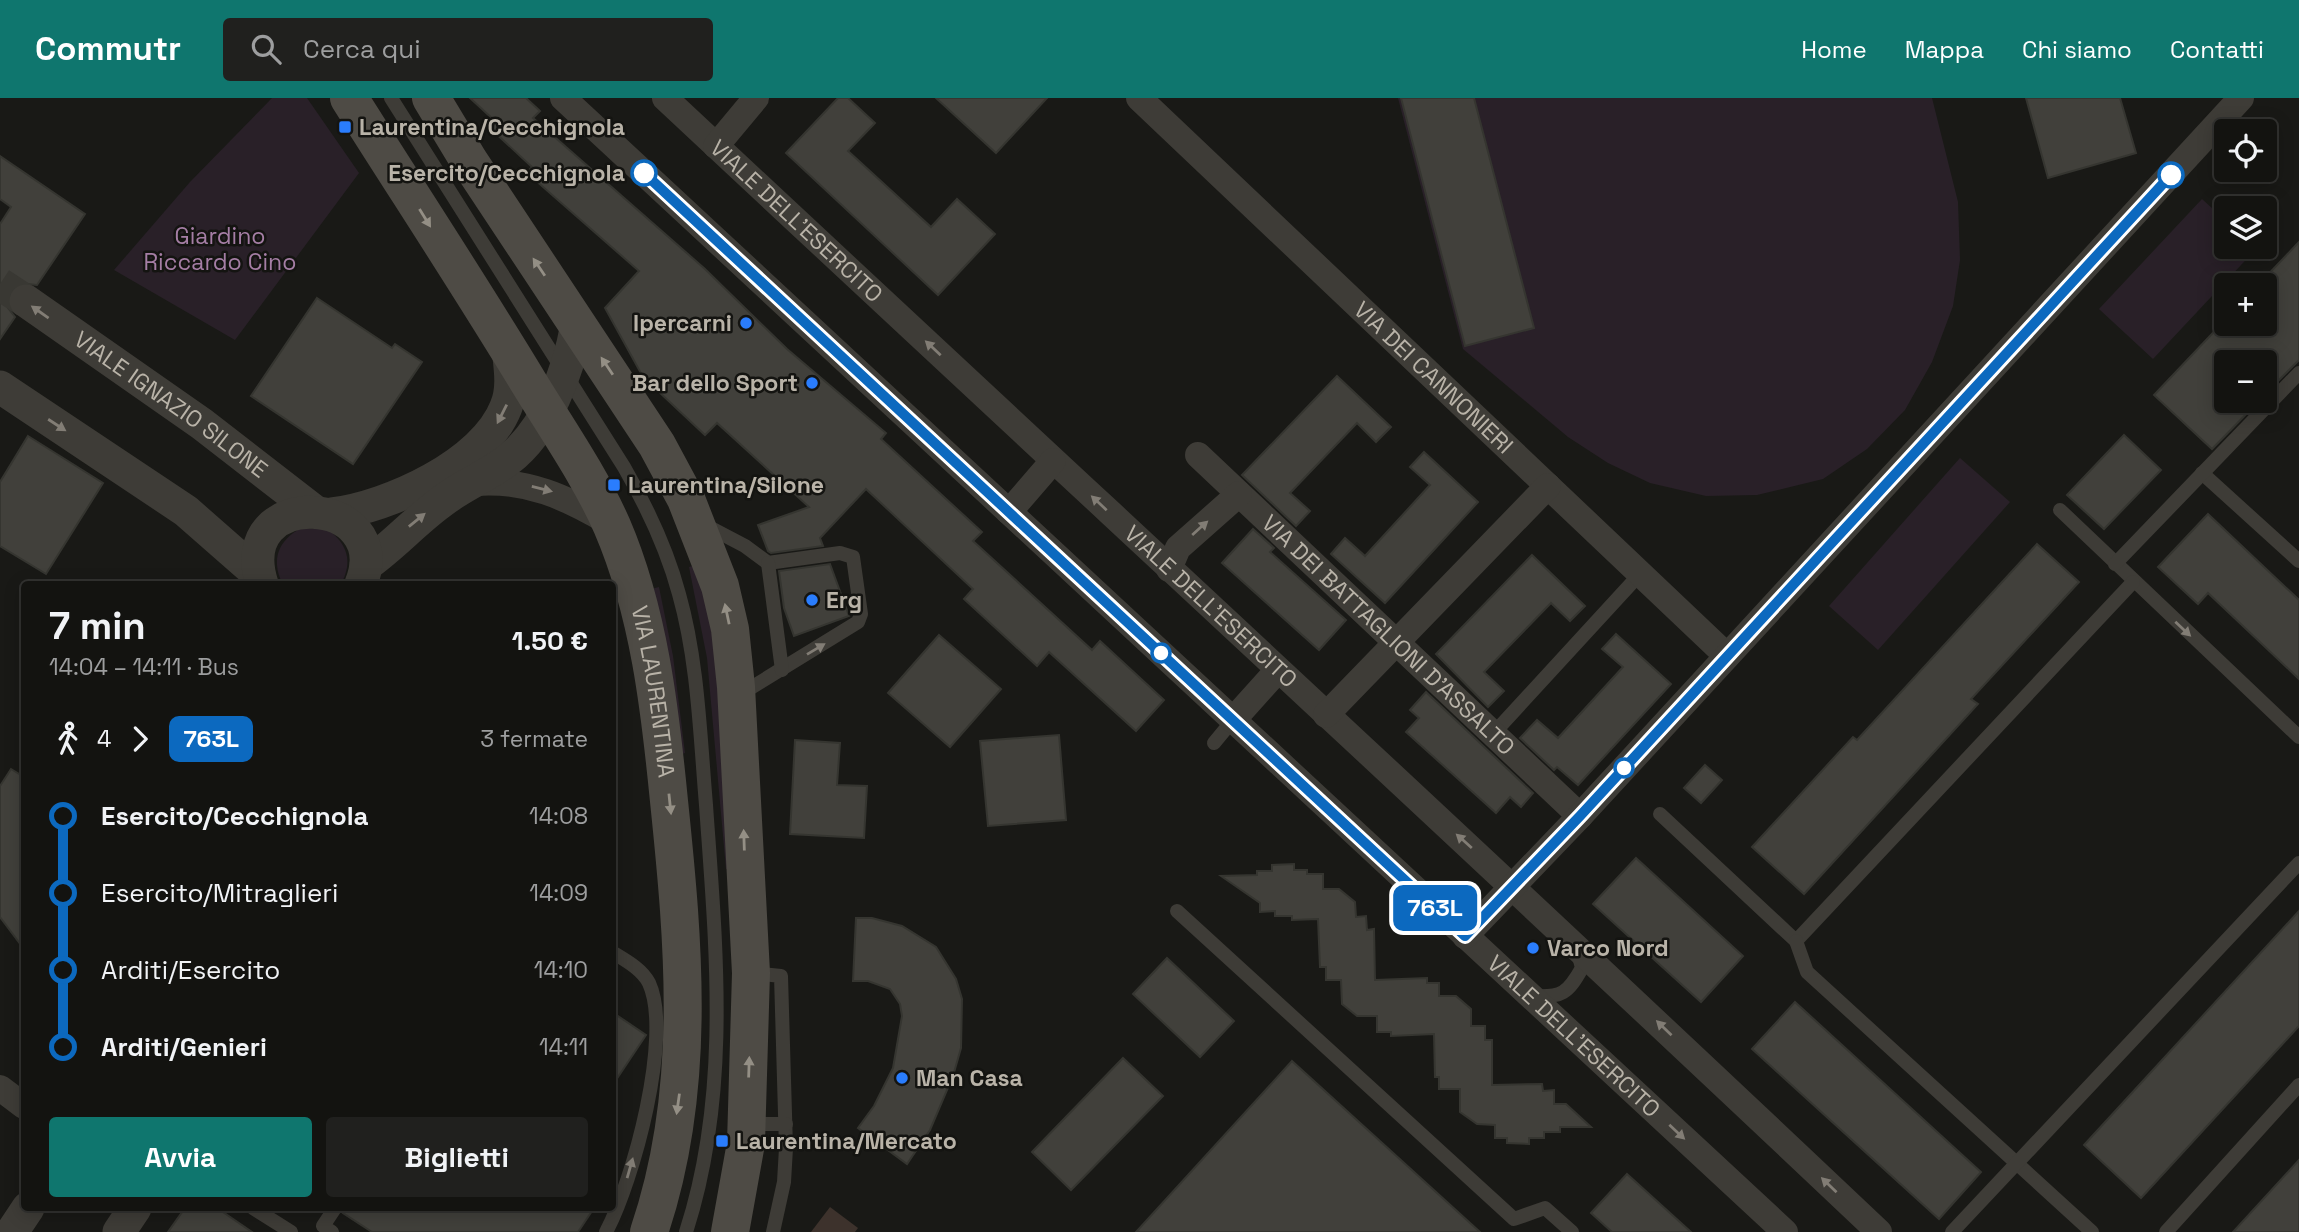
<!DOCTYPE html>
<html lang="it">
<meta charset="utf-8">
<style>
:root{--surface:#131310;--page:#20201e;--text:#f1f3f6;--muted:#9d9e9f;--line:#323230;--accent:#0f766e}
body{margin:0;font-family:"Space Grotesk",sans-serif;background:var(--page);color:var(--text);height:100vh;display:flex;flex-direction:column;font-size:26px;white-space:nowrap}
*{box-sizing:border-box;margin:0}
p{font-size:23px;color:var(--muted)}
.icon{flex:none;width:38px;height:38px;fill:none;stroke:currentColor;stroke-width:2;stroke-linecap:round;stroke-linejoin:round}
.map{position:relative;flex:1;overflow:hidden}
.drawer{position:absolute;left:21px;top:483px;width:595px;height:630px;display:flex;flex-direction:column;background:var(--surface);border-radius:7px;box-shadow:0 4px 18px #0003,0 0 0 2px var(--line)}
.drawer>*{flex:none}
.badge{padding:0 14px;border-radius:10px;font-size:24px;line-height:46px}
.fabs{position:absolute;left:2214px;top:21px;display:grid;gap:14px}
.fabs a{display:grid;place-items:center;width:63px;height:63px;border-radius:7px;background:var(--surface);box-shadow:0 4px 18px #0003,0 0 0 2px var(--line);font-size:35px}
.map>.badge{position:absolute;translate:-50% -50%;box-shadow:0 0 0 4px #fff}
.legs{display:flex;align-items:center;gap:10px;height:77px;padding:0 28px;font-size:23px}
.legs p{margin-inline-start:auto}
.headline{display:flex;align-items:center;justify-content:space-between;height:119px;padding:0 28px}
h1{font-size:38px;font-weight:800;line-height:52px}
.button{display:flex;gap:14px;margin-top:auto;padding:14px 28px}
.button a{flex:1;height:80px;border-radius:7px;background:var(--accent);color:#fff;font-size:28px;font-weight:800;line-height:80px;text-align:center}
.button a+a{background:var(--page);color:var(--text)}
ul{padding:0 28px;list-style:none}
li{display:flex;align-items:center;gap:24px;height:77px;font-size:26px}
li i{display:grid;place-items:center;width:10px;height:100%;margin:0 9px;background:currentColor}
li i::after{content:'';width:18px;height:18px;margin:-9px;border:5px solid;border-radius:50%;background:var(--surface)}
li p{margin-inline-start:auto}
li:first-child i{background:linear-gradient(#0000 50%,currentColor 0)}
li:last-child i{background:linear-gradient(currentColor 50%,#0000 0)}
header{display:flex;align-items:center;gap:42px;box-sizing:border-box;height:98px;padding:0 35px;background:var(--accent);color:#fff}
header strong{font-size:33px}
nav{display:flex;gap:38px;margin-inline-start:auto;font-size:24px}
.search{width:490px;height:63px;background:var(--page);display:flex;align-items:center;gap:18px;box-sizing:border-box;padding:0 24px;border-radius:7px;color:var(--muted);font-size:26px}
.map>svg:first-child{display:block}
</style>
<header>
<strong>Commutr</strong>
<div class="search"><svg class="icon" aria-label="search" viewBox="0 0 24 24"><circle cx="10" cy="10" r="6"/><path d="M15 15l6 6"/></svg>Cerca qui</div>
<nav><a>Home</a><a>Mappa</a><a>Chi siamo</a><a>Contatti</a></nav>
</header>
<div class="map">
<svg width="2299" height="1134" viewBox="0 0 2299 1134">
<rect width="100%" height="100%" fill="#191916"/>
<g fill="#292028">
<path d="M272,0H307L359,75L235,242L114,172L190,84Z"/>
<path d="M1398,0H1932L1958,104L1960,162L1953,208L1932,264L1905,312L1867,351L1823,381L1757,397L1706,398L1650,385L1608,365L1568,339L1463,251Z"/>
<path d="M2202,101L2226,123V149L2256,151L2153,261L2099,211Z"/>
<path d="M1960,360L2010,404L1878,552L1829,508Z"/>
<path d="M301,430L327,431C348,446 353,464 341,486L282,485C271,461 278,443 301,430Z"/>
<path d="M698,466L717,560L730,771H726L707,560L689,469Z"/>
<path d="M659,489L673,558L685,655L682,656L651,491Z"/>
</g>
<path fill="#3d322c" d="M830,1109L858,1130L855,1134H811Z"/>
<g fill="#41403b" stroke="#353530" stroke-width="2">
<path d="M470,0H526L540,13L533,20L705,171L787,251L886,335L881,341L982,434L973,443L1092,552L1100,543L1164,602L1136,633L1049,554L1037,568L964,501L973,491L866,391L820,440L823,448L771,455L768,453L758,427L809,409L717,325L705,337L643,279L605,210L639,173L527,75L532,69L491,31L496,24Z"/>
<path d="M838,0H848L875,25L848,53L931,129L957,101L995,136L938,197L786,55Z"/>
<path d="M936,0H1047L996,55Z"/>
<path d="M1401,0H1474L1534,230L1465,248Z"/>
<path d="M2026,0H2120L2136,55L2048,80Z"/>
<path d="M0,58L85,116L37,187L18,185L10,193L8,210L15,219L0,241V126L11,109L0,101Z"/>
<path d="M2299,144V262L2264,297V264H2226V303H2259L2212,351L2154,297L2226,221V226H2264V187H2258Z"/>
<path d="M317,200L392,250L395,246L422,264L353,366L251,298Z"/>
<path d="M1337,278L1391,329L1376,344L1357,325L1290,395L1310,413L1296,428L1242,377Z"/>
<path d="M2124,337L2161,372L2104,431L2067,397Z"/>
<path d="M28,338L103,385L46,476L0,448V384Z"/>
<path d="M1424,354L1478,404L1385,505L1331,456L1345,440L1365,458L1430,387L1410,369Z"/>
<path d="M2208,416L2299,502V581L2208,495L2198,506L2158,469Z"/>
<path d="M1253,431L1274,450L1270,454L1346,522L1319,552L1222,465Z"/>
<path d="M2037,446L2079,484L1971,601L1978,606L1804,796L1752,749L1853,639L1857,642Z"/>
<path d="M1532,457L1585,508L1570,523L1551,505L1484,574L1504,593L1488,609L1436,556Z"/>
<path d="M830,466L849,518L794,538L784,510L779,473Z"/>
<path d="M1616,536L1671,586L1578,687L1557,669L1554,672L1520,640L1537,622L1558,640L1623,569L1602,551Z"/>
<path d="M939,537L1001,591L950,649L888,595Z"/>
<path d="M1426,594L1533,695L1521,709L1510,699L1496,715L1406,634L1419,620L1410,612Z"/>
<path d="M1059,637L1066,722L988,728L980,643Z"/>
<path d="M795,642L840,645L837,687L867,688L864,740L790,736Z"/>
<path d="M1705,667L1722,682L1701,705L1684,690Z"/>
<path d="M11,671L24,679V851L0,819V688Z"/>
<path d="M1636,760L1743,858L1701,904L1593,806Z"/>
<path d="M1294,766V772H1307V776H1323V791H1339L1355,804L1356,819L1366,818L1367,832L1374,831L1375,882L1427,880V885H1439V898H1456L1471,911V928H1485V942H1492V987L1542,986L1543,993L1554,992V1006H1566L1591,1029H1560V1034H1544V1040H1529V1046L1507,1045V1040H1495V1027L1477,1026L1460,1014V991H1439V979H1435L1434,936L1391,938V934H1377V918H1357L1342,906L1341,882H1326V869H1320L1318,821L1292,822V818H1275V813L1260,814V805L1221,778L1257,777V773H1272V767Z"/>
<path d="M2299,813V928L2141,1100L2084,1047Z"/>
<path d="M856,820H872L902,828L936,849L956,881L962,901L961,950L953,978L930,1032L907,1066L858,1030L874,1008L893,970L902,918L900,906L890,891L868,883H853Z"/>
<path d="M1167,860L1234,923L1200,959L1133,896Z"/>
<path d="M1795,904L1981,1074L1939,1121L1752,951Z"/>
<path d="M612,914L646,937L612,988Z"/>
<path d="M1123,960L1163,998L1071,1092L1032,1054Z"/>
<path d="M1292,963L1480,1134H1136Z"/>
<path d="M2299,1062V1134H2233Z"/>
<path d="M1627,1076L1691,1134H1612L1591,1115Z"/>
<path d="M185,1110H217L252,1134H168Z"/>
<path d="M345,1110H344H594L578,1134H372L343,1115Z"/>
</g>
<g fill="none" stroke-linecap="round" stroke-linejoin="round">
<path stroke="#393833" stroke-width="33" stroke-dasharray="33 17" stroke-linecap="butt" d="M0,186L26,203"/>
<g stroke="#3e3c37" stroke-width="14">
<path d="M391,0L624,369C647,409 667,451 679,496C698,563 700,637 706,707C716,850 731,995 686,1134"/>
<path d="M2202,375L2299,463"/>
<path d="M2060,412L2299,639"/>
<path d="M705,427L745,448L768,465L840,455L853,459L861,516L858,524L741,596"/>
<path d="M768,465L782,572"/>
<path d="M2115,466L2299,275"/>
<path d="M1493,636L1640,476"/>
<path d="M1214,645L1233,622"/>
<path d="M1660,716L1796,843L2133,484"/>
<path d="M1177,813L1514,1121L1545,1110L1572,1134"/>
<path d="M1796,843L1807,874L2092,1134"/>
<path d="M753,875L781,878L786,1050L784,1084L773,1134"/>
<path d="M1532,898C1562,900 1568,895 1582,870L1578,854"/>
<path d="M749,1026H786"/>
<path d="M253,1110L291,1134"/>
<path d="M332,1134L323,1128L335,1110"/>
<path d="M606,1134C633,1084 673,937 649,885C642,871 625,862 612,854"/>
<path d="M1952,1134L2299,765"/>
<path d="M2166,1134L2299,987"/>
</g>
<g stroke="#3e3c37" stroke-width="26">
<path id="s1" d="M563,0L1785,1134"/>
<path id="s2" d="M665,0C1069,378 1477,753 1879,1134"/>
<path id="s3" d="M1139,0L1727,558"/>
<path d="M716,48L756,0"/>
<path id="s4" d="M1198,357L1580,718"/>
<path d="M475,385C527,381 566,399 610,425"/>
<path d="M1009,414L1053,363"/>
<path d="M1169,471L1178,450L1239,396"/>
<path d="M1326,617L1548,388"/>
<path d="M1233,622L1278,572"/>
<path d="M1465,838L1580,718L2241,0"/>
<path d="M0,990L24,1008"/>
</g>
<g stroke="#3e3c37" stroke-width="33">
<path id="s5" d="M26,203L202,326L313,412"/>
<path d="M0,289L186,413L259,477"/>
<path d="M332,416C389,409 484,366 506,309C514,290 510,269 508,250"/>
<path d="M366,467C392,449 414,424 440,405C461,388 486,379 508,362C547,332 569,272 577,226"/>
<path d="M262,486C230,385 397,396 361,486"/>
<path d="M12,1134L28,1110"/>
<path d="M119,1134L135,1110"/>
</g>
<g stroke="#4e4b45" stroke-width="38">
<path id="s6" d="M349,0C409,95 471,189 529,285C557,331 590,378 612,428C649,514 660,611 669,703C684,848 697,993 649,1134"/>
<path d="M431,0L469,63L657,347L686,401L720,488L730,531L736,589L751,875L746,1045L730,1134"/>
</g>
</g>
<defs><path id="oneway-solid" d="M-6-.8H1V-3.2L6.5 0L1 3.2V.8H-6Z" transform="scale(1.75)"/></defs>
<g fill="#948f85">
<use href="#oneway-solid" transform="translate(425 120) rotate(58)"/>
<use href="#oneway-solid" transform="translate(539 169) rotate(-124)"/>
<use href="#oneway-solid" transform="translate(607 268) rotate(-124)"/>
<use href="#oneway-solid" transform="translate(727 516) rotate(-102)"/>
<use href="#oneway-solid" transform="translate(670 706) rotate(84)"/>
<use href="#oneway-solid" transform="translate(744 742) rotate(-92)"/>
<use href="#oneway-solid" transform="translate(749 969) rotate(-88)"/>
<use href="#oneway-solid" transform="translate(678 1006) rotate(98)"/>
</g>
<g fill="#827d75">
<use href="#oneway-solid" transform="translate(40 214) rotate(-145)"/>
<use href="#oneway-solid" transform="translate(933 250) rotate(-137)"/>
<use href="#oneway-solid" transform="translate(502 316) rotate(117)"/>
<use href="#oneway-solid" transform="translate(57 327) rotate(33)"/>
<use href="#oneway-solid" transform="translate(542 391) rotate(14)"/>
<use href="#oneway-solid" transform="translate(1099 405) rotate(-137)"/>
<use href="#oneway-solid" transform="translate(417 422) rotate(-39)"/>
<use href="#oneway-solid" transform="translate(1200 430) rotate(-42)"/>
<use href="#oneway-solid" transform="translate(2183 531) rotate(43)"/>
<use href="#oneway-solid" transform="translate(816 551) rotate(-31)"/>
<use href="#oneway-solid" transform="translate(1464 743) rotate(-138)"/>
<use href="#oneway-solid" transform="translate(1664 930) rotate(-136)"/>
<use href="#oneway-solid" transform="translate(1677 1034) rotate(43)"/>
<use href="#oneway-solid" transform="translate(630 1070) rotate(-74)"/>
<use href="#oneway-solid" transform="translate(1829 1087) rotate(-136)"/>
</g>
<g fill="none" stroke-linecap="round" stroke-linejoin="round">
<g stroke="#fff" stroke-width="16">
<path id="line-1" d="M644,75L1465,838L1580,718L2171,77"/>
</g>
<use href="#line-1" stroke="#0c69bf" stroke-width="10"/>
</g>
<g fill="#2a7dfd" stroke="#141411" stroke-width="2.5">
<rect x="338" y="22" width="14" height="14" rx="3.5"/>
<circle cx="746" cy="225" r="7"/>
<circle cx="812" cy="285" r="7"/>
<rect x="607" y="380" width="14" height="14" rx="3.5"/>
<circle cx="812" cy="502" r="7"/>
<circle cx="1533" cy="850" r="7"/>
<circle cx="902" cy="980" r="7"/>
<rect x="715" y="1036" width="14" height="14" rx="3.5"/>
</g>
<g fill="#fff" stroke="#0c69bf" stroke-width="3.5">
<circle cx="644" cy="75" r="12"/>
<circle cx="2171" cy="77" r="12"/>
<circle cx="1161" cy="555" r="9"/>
<circle cx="1624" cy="670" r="9"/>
</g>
<g text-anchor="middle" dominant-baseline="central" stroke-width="5" stroke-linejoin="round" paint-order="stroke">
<g font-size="23" font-weight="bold" fill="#b9b3a8" stroke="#141411" text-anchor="start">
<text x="359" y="29">Laurentina/Cecchignola</text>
<text x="732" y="225" text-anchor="end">Ipercarni</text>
<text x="798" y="285" text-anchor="end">Bar dello Sport</text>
<text x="628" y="387">Laurentina/Silone</text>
<text x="826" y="502">Erg</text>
<text x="1547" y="850">Varco Nord</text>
<text x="916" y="980">Man Casa</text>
<text x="736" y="1043">Laurentina/Mercato</text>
</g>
<g font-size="23" font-weight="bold" fill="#b9b3a8" stroke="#141411" text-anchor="end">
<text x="625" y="75">Esercito/Cecchignola</text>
</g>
<g font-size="23" fill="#b9b3a8" stroke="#141411">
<text stroke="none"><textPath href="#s2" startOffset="180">VIALE DELL'ESERCITO</textPath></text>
<text stroke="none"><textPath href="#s3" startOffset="406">VIA DEI CANNONIERI</textPath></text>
<text stroke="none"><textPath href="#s5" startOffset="178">VIALE IGNAZIO SILONE</textPath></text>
<text stroke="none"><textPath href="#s2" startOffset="746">VIALE DELL'ESERCITO</textPath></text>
<text stroke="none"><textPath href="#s4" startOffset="262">VIA DEI BATTAGLIONI D'ASSALTO</textPath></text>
<text stroke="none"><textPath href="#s6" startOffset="674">VIA LAURENTINA</textPath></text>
<text stroke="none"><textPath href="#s1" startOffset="1379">VIALE DELL'ESERCITO</textPath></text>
</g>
<g font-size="23" fill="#a57ea5" stroke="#141411">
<text x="220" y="138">Giardino<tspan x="220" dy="26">Riccardo Cino</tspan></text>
</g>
</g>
</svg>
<div class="fabs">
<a><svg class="icon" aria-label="locate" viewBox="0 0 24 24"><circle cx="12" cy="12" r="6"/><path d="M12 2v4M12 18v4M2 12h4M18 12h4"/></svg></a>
<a><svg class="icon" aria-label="layers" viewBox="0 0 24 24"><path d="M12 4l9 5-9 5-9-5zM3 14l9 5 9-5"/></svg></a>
<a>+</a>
<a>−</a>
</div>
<b class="badge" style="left:1435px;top:810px;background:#0c69bf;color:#fff">763L</b>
<section class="drawer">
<div class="headline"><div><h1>7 min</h1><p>14:04 – 14:11 · Bus</p></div><b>1.50 €</b></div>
<div class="legs"><svg class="icon" aria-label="walk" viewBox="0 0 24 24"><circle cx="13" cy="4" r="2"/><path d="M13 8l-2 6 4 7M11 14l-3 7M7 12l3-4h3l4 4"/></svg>4<svg class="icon" aria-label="forward" viewBox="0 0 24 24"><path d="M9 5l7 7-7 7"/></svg><b class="badge" style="background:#0c69bf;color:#fff">763L</b><p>3 fermate</p></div>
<ul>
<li><i style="color:#0c69bf"></i><b>Esercito/Cecchignola</b><p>14:08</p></li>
<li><i style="color:#0c69bf"></i><span>Esercito/Mitraglieri</span><p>14:09</p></li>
<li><i style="color:#0c69bf"></i><span>Arditi/Esercito</span><p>14:10</p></li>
<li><i style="color:#0c69bf"></i><b>Arditi/Genieri</b><p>14:11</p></li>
</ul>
<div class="button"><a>Avvia</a><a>Biglietti</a></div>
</section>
</div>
